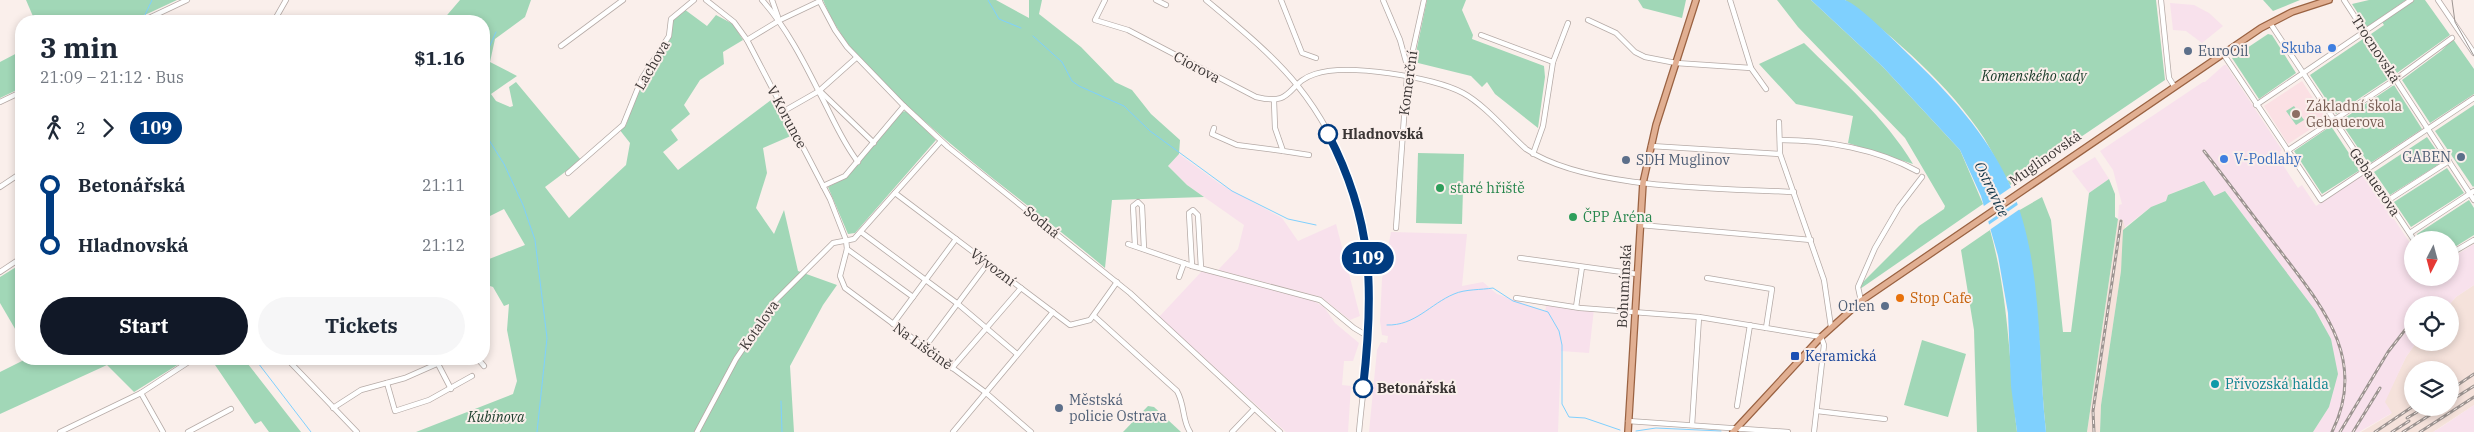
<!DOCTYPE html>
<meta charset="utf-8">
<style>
:root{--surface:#fff;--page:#f6f6f7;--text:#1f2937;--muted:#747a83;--accent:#111827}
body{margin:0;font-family:"IBM Plex Serif",serif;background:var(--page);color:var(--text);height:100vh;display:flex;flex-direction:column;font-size:19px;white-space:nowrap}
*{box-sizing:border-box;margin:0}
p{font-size:16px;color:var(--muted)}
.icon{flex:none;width:28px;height:28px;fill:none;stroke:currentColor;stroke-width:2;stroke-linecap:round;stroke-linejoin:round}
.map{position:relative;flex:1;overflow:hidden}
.drawer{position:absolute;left:15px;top:15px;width:475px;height:350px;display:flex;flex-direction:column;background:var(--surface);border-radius:20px;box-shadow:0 2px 8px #0003}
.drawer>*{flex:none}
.badge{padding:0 10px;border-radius:16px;font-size:18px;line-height:32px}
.needle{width:32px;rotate:186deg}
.buttons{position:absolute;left:2404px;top:231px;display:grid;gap:10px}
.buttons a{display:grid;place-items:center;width:55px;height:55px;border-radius:50%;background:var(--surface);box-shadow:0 2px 8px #0003;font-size:25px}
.map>.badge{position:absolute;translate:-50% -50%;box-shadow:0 0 0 2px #fff}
.legs{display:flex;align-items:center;gap:8px;height:55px;padding:0 25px;font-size:16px}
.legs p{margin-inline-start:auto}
.overview{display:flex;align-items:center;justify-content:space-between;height:85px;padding:0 25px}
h1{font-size:28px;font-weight:800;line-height:38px}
.primary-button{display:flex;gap:10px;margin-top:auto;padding:10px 25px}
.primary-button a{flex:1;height:58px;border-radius:30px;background:var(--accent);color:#fff;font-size:20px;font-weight:800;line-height:58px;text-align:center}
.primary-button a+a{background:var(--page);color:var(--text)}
ul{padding:0 25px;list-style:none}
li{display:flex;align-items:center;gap:18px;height:60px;font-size:19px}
li i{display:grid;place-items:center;width:8px;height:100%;margin:0 6px;background:currentColor}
li i::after{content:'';width:12px;height:12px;margin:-6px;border:4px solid;border-radius:50%;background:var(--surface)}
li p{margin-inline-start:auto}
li:first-child i{background:linear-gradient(#0000 50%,currentColor 0)}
li:last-child i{background:linear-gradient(currentColor 50%,#0000 0)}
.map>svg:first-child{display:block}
</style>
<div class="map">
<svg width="2474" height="432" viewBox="0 0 2474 432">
<rect width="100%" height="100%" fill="#faefeb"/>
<g fill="#f5e2db" fill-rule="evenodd">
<path d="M2118,219L2123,220L2125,227L2121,271L2101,405L2100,432H2087Z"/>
<path d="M2474,285V405L2433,432H2361L2391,414L2384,402L2406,357L2416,343L2450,342L2449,305L2456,297ZM2412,370H2450V408H2412Z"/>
</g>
<g fill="#f8e1ec">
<path d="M2170,3L2194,5L2209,13L2223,26L2202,43L2186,31L2173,30Z"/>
<path d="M2224,65H2226L2282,150L2280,152L2283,156L2279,159L2298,188L2302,185L2316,206L2364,174L2412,246V278H2450V259L2474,244V285L2456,297L2449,305H2412V342L2416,343L2406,357L2385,402L2392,413L2359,432H2313L2329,407L2324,324L2226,192L2214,196L2203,181L2168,195L2166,201L2151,207L2125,227L2123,220L2118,219L2119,205L2122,204L2119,193L2113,170L2100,151L2203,82H2205Z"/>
<path d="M1179,154L1220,184L1282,218L1298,241L1336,224L1360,316L1350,320L1321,297L1218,270L1238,249L1244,225L1187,185L1168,166Z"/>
<path d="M2095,157L2109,179L2089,193L2072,171Z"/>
<path d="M1391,232L1467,234L1462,286L1483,282L1497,294L1545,311L1547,304L1594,309L1589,353L1561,351L1558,432H1369L1377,350L1381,342L1387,343L1388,336L1382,335L1380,321L1382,279Z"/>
<path d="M1202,271L1312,300L1324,307L1335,323L1359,343L1353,361H1344L1342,385L1351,386L1348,432H1286L1159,317Z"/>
<path d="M2474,405V432H2433L2443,426Z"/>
</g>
<path fill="#fbe0e4" d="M2302,81L2326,119L2288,144L2264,106Z"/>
<g fill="#a1d7b7">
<path d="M26,0H177L147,14L122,21H35Z"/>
<path d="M460,0H531L525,17L495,39L490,62L517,76L491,94L496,101L510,107L513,106L509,87L516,82L581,160L545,187L569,218L626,165L630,143L619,129L626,125L642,80L671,36L673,20L684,9L707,26L716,15L733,24L743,40L723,52L724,64L700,80L684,105L690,114L671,130L678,140L663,152L678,170L775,97L804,148L793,135L763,148L767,173L756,208L774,234L784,210L798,271L837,285L823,305L790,366L794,432H416L513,394L517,381L507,330L509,304L504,306L493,287L484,284V261L525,245L504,209L484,219V21H442Z"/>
<path d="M823,0H996L1029,18V0H1042L1039,14L1081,47L1115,82L1132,90L1151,114L1180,140L1179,154L1168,166L1187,185L1204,197L1112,200L1105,268C1045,217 981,172 922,119C883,85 843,49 823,0Z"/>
<path d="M1427,0H1466L1462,10L1473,35L1472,39L1544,66L1545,77L1538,128L1495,94L1487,82L1482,87L1471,76L1414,62Z"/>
<path d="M1638,0H1686L1682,18L1643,8Z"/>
<path d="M1777,0H1811L1883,67L1960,150L1983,204L1860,289V285L1919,226L1944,209L1945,206L1905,138L1798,27Z"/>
<path d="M1845,0H2156L2165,80L2010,185C2001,170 1993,153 1984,138C1950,86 1895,38 1845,0Z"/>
<path d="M2263,0H2300L2273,11Z"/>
<path d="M2369,0H2406L2367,27L2352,4Z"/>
<path d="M2414,0H2425L2450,35L2397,73L2371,34L2384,25L2382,22Z"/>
<path d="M2268,34L2272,35L2296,73L2259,99L2232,58Z"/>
<path d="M2363,39L2390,78L2336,114L2310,75Z"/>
<path d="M2453,39L2474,69V94L2430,123L2402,80L2441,51Z"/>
<path d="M1804,43C1842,81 1885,117 1913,164L1848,143L1853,116L1796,104L1759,64Z"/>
<path d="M21,51V88L0,98V62Z"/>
<path d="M2394,85L2422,129L2369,164L2340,121Z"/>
<path d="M2474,105V186L2473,187L2435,131Z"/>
<path d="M2294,106L2304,120L2296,125L2286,111Z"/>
<path d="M907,111L936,140L855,233L848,234L828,187L845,178L900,112Z"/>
<path d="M2331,126L2360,170L2322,194L2294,151Z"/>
<path d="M2427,137L2444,161L2390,195L2374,172Z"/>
<path d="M1418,153L1464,154L1462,224L1416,223Z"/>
<path d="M2447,168L2464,193L2411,227L2394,202Z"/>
<path d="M2109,179L2115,194V217L2118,219L2087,432H2046C2038,358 2041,283 2018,211L2042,197L2051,220L2063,332H2071L2089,193Z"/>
<path d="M2204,181L2214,196L2225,191L2315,310L2331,339L2338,374L2329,407L2313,432H2100L2101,405L2121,271L2123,230L2151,207L2166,201L2168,195Z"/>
<path d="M2469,200L2474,208V235L2450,250V240H2420L2417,234Z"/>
<path d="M1990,230C2009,298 2009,362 2017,432H1977L1974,330L1961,250Z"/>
<path d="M21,264V339L0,303V277Z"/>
<path d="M1922,340L1966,354L1948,417L1904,405Z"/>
<path d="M26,359H187L134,392L107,365L0,414V372Z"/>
<path d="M211,359H244L301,432H269L261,421L255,424Z"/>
<path d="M1148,406L1154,407L1181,432H1123Z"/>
</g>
<path fill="#7fd0fe" d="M1811,0C1821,0 1835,0 1845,0C1858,4 1897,43 1908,54C1948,92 1987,134 2010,185C2044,262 2037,351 2046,432H2017L2011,386L2008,313L1998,256L1981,196L1960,150L1883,67Z"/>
<g fill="#faefeb">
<path d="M2013,186L2018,201L1986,223L1981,208Z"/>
<path d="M2019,204L2020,209L1988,231L1987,226Z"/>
</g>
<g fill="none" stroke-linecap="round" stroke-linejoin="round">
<g stroke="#7fd0fe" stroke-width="1">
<path d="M988,0L999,19L1021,28"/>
<path d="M145,15L152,0"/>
<path d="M1033,36L1062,62L1072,81L1079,86L1124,106L1150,131L1232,191L1288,219L1316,225"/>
<path d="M484,59L496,32"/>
<path d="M484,132L504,164L523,205L535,240L547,338L537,432"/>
<path d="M1387,325C1415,326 1430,304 1454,294C1465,289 1481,290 1493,288L1513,301L1548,312L1559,331L1562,345V404L1569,417L1585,418L1620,430"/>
<path d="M255,359L311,432"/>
<path d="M781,401L782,432"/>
<path d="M1636,431L1656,428L1721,431"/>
</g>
<g stroke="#b5aaa6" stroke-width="6">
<g id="minor">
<path d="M706,0L734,22L747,40L830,199L846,240L847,249L840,276L845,288L985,392L1031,432"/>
<path d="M762,0C786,27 803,60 819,92C832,116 841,140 858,162"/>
<path d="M772,0L778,17"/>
<path d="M819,0L835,30L847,47L904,106L948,147L1130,293L1280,432"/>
<path d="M1105,0L1095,20L1128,30L1256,97C1295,107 1286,83 1315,74C1347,63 1434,77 1463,93C1485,105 1507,132 1526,149C1587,190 1721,188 1794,192"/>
<path d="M1156,0L1166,5"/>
<path d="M1206,0C1237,26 1271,53 1297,85C1344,143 1370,222 1370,296C1371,341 1363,387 1359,432"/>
<path d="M1281,0L1302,53L1316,58"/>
<path d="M1383,0L1400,40L1408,69"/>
<path d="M1730,0L1751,68L1766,89"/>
<path d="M2161,0L2169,78L2174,86"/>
<path d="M2344,0L2474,200"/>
<path d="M2438,0L2474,53"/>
<path d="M1588,20L1616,33L1635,52L1645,57L1676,63L1751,68"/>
<path d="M135,21L149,18L187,0"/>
<path d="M274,21L286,0"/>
<path d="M2270,23L2414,240"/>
<path d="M1481,35L1553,62"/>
<path d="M747,40L780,20L820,1"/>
<path d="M561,46L623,0"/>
<path d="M2222,52L2321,200L2474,98"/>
<path d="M821,92L874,143"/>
<path d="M1274,101L1275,128L1283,151L1309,155"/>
<path d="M0,102L21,92"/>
<path d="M2256,105L2411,0"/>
<path d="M784,111L819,91L856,58"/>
<path d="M1779,122L1780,154L1824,280L1831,327"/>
<path d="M1214,128L1212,134L1237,145L1283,151"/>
<path d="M1780,140C1826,140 1877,149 1917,171"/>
<path d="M1651,146L1780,154"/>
<path d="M2287,151L2396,79L2452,38"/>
<path d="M1533,154L1543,126L1553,62L1568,23"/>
<path d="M568,173L623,125L642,78L669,36L671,19L694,0"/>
<path d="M823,186L845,176L904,106"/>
<path d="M0,187L21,173"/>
<path d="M895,193L1070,325L1090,320L1117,282"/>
<path d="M2387,201L2449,161"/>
<path d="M1640,225L1811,240"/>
<path d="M1396,228L1407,77L1424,0"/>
<path d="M861,232L958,304L1017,354"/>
<path d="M2410,233L2474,191"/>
<path d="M1128,244L1192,266L1320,300L1354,328L1369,337"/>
<path d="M1135,246L1133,206L1138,202L1142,206L1144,249"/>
<path d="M847,249L913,297"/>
<path d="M2450,254L2474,240"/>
<path d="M1520,258L1637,274"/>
<path d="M1192,266L1189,213L1193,210L1198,215L1201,268"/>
<path d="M0,272L21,258"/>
<path d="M1179,277L1184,263"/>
<path d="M1707,278L1772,289L1766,328"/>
<path d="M1516,298L1580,308L1699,317L1821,337L1824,345L1814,432"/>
<path d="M1861,301L1858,287L1875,248L1899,207L1922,177"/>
<path d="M1576,307L1582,267"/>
<path d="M1094,316L1177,391C1185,405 1182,420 1190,432"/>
<path d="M893,324L956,239"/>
<path d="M925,347L988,263"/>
<path d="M287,359L357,432"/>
<path d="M478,359L484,366"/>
<path d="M438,364L451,389"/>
<path d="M952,368L1021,288"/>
<path d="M387,383L395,411L429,400L472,376"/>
<path d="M141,393L163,432"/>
<path d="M1737,406L1750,325"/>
<path d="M333,408L361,390L405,378L448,359"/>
<path d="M1817,411L1885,419"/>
<path d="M1628,421L1788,432"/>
<path d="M1692,425L1699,317"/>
<path d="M60,432L141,393L193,359"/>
<path d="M188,432L231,409"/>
<path d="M697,432L736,359L776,300L833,243L854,239L941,141"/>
<path d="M953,432L1053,312"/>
<path d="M1232,432L1254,409"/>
</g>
</g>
<g stroke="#9a6242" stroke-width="8">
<g id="major">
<path d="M1628,432L1643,183L1656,125L1696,0"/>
<path d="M1733,432L1821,337L1861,301L2261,28L2292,12L2329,0"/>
</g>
</g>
<use href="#minor" stroke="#fff" stroke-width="4.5"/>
<use href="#major" stroke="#e1af92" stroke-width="5.5"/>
<path stroke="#9c9491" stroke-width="1" d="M2452,0L2455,22L2474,56"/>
<g stroke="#9c9491" stroke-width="3">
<g id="rail">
<path d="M2204,151C2229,183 2253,216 2278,248C2320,304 2369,358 2332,432"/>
<path d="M2450,390L2474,374"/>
<path d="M2450,401L2474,386"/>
<path d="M2407,418L2424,408"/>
<path d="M2094,432L2093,411L2121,221"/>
<path d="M2340,432L2388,352L2412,321"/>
<path d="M2353,432L2380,388"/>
<path d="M2375,432L2412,407"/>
<path d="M2392,432L2409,421"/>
<path d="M2403,432L2441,408"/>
<path d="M2420,432L2474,397"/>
</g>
</g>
<use href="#rail" stroke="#faefeb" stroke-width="1" stroke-dasharray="4" stroke-linecap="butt"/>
</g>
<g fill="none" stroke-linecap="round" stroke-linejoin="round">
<g stroke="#fff" stroke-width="11">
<path id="line-1" d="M1328,134C1374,222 1374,292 1363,388"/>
</g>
<use href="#line-1" stroke="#003b80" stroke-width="8"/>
</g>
<g fill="#3f7fe0" stroke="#faefeb" stroke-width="2">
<circle cx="2332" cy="48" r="5"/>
<circle cx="2224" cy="159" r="5"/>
</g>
<g fill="#5c6f8a" stroke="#faefeb" stroke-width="2">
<circle cx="2188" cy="51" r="5"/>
<circle cx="2461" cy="157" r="5"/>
<circle cx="1626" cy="160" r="5"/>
<circle cx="1885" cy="306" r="5"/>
<circle cx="1059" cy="408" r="5"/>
</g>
<circle fill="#8d6e63" stroke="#faefeb" stroke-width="2" cx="2296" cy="114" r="5"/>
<g fill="#fff" stroke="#003b80" stroke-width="2.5">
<circle cx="1328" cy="134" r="9"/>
<circle cx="1363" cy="388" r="9"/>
</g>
<g fill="#2e9e5b" stroke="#faefeb" stroke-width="2">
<circle cx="1440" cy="188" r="5"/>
<circle cx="1573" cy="217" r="5"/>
</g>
<circle fill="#e8710a" stroke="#faefeb" stroke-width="2" cx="1900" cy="298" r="5"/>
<rect fill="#1a4fb4" stroke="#faefeb" stroke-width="2" x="1790" y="351" width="10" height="10" rx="2.5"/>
<circle fill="#0f9aa8" stroke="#faefeb" stroke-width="2" cx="2215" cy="384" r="5"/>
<g text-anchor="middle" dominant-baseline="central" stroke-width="4" stroke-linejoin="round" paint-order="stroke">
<g font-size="14" fill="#366cbe" stroke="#faefeb" text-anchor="end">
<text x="2322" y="48">Skuba</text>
<text x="2234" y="159" text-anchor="start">V-Podlahy</text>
</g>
<g font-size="14" fill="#3b3635" stroke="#faefeb">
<text transform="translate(2376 49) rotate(57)">Trocnovská</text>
<text transform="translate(652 65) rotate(-60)">Lachova</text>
<text transform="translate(1197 67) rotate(28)">Ciorova</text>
<text transform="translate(1408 83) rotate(-82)">Komerční</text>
<text transform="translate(787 117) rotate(62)">V Korunce</text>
<text transform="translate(2045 158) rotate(-35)">Muglinovská</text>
<text transform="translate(2375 182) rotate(56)">Gebauerova</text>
<text transform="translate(1042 222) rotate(39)">Sodná</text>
<text transform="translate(993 267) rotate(37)">Vývozní</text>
<text transform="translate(1624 286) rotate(-87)">Bohumínská</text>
<text transform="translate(759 325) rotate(-55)">Kotalova</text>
<text transform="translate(923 346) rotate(36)">Na Liščině</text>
</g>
<g font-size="14" fill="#4e5e75" stroke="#faefeb" text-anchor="start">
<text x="2198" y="51">EuroOil</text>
<text x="2451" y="157" text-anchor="end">GABEN</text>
<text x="1636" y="160">SDH Muglinov</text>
<text x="1875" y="306" text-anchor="end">Orlen</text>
<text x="1069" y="400">Městská<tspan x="1069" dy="16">policie Ostrava</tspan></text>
</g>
<g font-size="14" font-style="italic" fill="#173a28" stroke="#faefeb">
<text x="2034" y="76">Komenského sady</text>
<text x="496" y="417">Kubínova</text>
</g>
<g font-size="14" fill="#785e54" stroke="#faefeb" text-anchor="start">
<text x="2306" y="106">Základní škola<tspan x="2306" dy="16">Gebauerova</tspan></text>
</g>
<g font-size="14" font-weight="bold" fill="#3b3635" stroke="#faefeb" text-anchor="start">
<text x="1342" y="134">Hladnovská</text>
<text x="1377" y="388">Betonářská</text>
</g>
<g font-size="14" fill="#27864d" stroke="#faefeb" text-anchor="start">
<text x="1450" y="188">staré hřiště</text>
<text x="1583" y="217">ČPP Aréna</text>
</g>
<g font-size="14" fill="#c56008" stroke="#faefeb" text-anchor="start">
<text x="1910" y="298">Stop Cafe</text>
</g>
<g font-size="14" fill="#164399" stroke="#faefeb" text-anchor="start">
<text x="1805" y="356">Keramická</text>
</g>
<g font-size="14" fill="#0d838f" stroke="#faefeb" text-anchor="start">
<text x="2225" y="384">Přívozská halda</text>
</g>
<g font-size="15" font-style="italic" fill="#113548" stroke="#faefeb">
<text transform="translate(1992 189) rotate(64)">Ostravice</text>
</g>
</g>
</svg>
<div class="buttons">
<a><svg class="needle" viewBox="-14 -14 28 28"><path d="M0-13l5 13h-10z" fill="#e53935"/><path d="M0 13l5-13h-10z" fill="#747a83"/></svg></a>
<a><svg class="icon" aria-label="locate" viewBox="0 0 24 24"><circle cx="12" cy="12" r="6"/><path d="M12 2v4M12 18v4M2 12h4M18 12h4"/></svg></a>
<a><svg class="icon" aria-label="layers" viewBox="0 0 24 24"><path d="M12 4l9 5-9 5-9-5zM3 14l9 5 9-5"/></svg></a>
</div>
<b class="badge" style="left:1368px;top:258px;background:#003b80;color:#fff">109</b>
<section class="drawer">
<div class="overview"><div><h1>3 min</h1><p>21:09 – 21:12 · Bus</p></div><b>$1.16</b></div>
<div class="legs"><svg class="icon" aria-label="walk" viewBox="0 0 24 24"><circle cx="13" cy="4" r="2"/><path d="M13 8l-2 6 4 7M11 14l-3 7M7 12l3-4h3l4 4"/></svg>2<svg class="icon" aria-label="forward" viewBox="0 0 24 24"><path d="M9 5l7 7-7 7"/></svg><b class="badge" style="background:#003b80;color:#fff">109</b></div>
<ul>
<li><i style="color:#003b80"></i><b>Betonářská</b><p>21:11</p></li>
<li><i style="color:#003b80"></i><b>Hladnovská</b><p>21:12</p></li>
</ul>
<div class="primary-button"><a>Start</a><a>Tickets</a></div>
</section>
</div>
